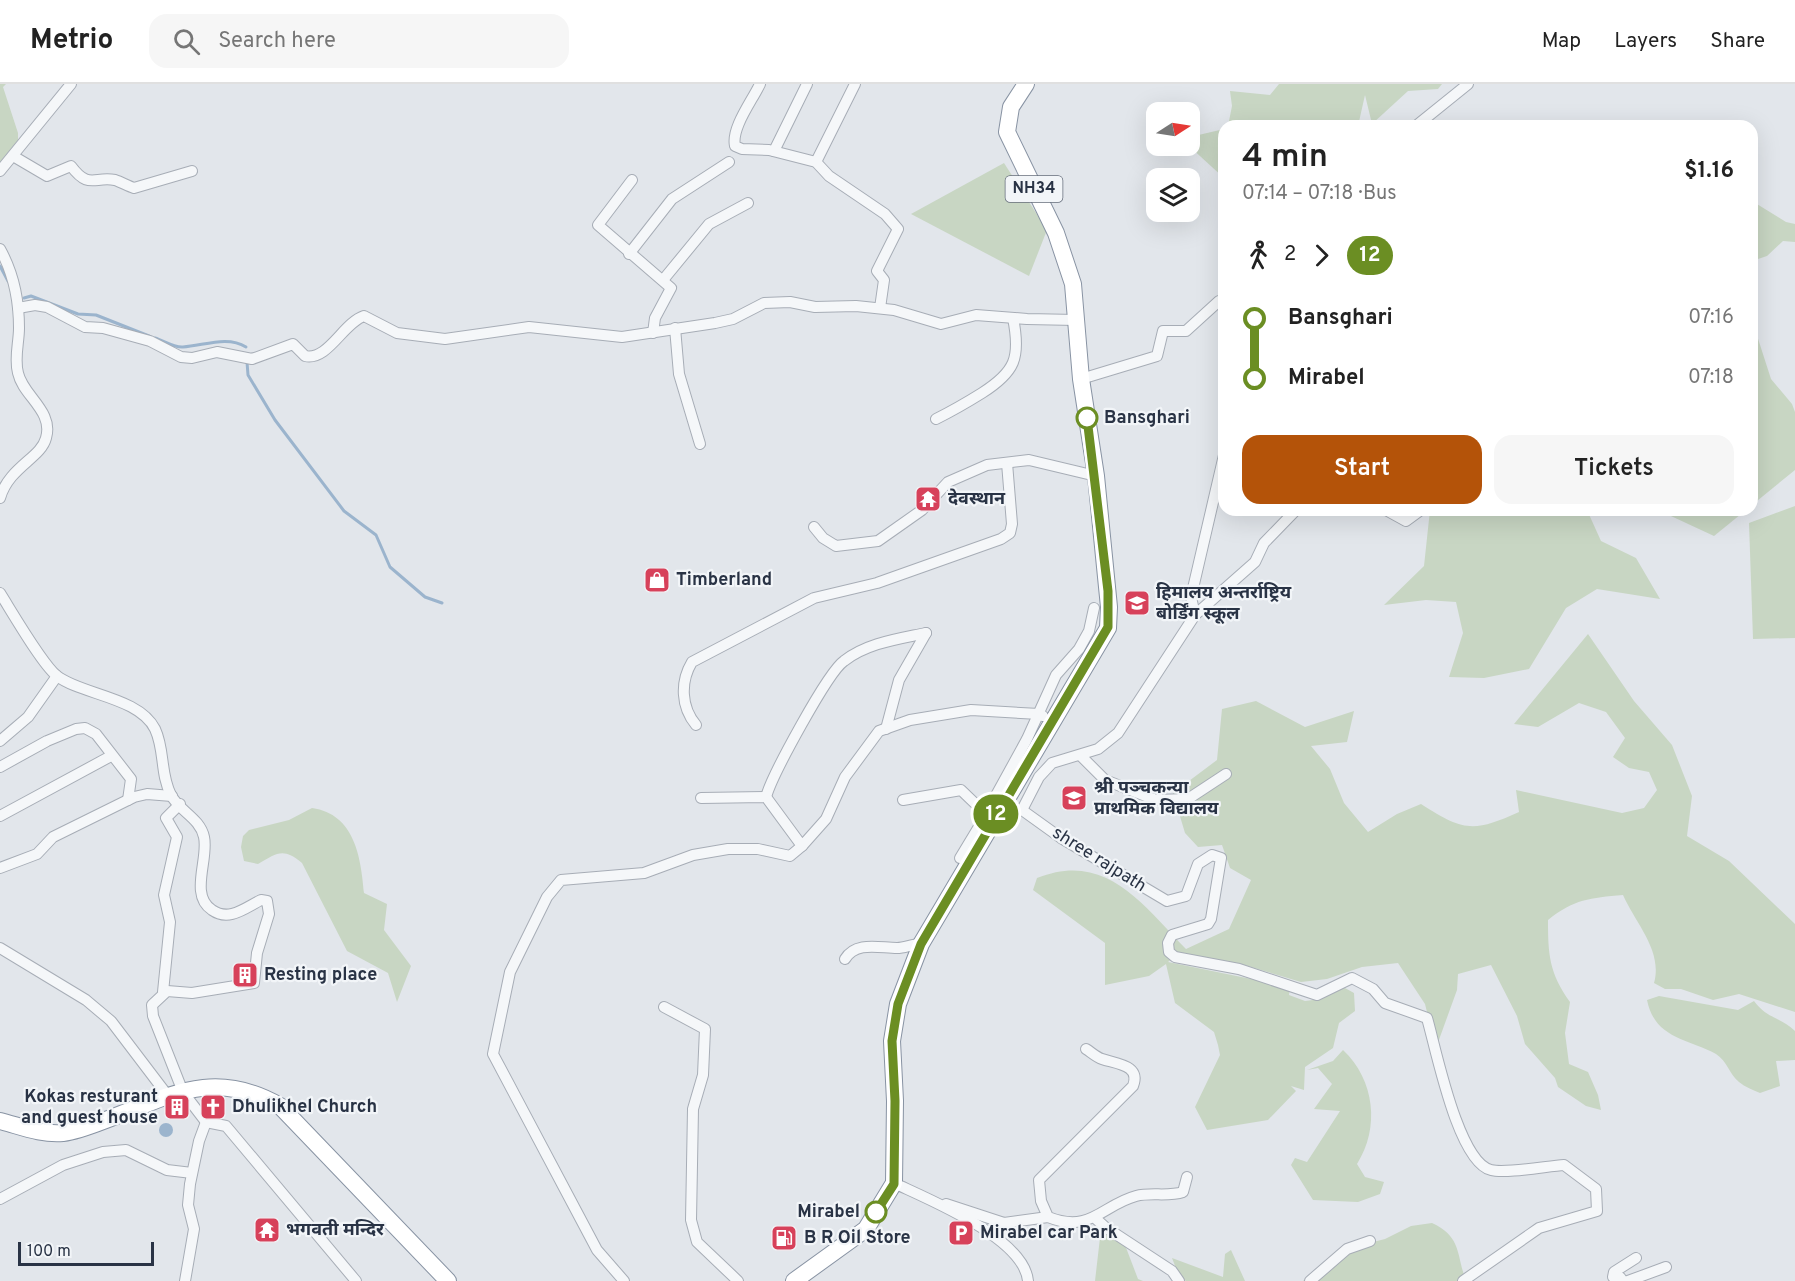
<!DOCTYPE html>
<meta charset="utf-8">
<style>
:root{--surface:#fff;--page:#f6f6f6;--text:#222;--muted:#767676;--line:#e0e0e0;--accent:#b45309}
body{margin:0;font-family:Overpass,"Noto Sans Devanagari",sans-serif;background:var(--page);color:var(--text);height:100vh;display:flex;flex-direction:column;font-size:22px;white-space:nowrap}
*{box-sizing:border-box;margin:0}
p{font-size:20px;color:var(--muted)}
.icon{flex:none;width:33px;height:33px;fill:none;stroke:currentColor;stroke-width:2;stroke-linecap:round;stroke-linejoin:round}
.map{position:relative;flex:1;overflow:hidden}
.details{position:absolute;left:1218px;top:36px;width:540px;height:396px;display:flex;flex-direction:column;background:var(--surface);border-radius:18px;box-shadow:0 6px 24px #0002}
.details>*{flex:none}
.badge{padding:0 12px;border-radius:20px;font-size:21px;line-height:39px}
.needle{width:39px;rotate:78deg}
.buttons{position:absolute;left:1146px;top:18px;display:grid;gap:12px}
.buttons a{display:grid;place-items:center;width:54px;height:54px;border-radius:12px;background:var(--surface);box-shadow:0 6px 24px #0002;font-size:30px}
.scale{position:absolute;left:18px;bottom:15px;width:136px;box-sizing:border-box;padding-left:6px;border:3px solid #293345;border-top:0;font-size:16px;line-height:21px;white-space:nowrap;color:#293345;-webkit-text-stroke:4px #f2f5f8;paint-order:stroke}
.map>.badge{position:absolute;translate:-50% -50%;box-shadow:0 0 0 3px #fff}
.legs{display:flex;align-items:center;gap:9px;height:66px;padding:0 24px;font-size:20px}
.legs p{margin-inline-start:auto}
.headline{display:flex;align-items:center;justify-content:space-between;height:102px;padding:0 24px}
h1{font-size:33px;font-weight:600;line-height:45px}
.action{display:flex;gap:12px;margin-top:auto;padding:12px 24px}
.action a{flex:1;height:69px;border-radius:18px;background:var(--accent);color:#fff;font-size:24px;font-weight:600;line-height:69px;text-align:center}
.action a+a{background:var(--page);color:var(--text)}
ul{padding:0 24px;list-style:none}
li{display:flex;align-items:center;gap:21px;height:60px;font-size:22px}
li i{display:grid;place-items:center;width:9px;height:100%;margin:0 8px;background:currentColor}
li i::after{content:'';width:15px;height:15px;margin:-8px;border:4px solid;border-radius:50%;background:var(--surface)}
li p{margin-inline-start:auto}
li:first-child i{background:linear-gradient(#0000 50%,currentColor 0)}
li:last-child i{background:linear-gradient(currentColor 50%,#0000 0)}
header{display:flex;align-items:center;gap:36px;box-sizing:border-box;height:84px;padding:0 30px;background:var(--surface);border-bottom:2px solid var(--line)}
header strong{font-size:28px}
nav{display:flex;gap:33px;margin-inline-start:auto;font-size:21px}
.search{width:420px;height:54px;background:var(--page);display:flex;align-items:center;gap:15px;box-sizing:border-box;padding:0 21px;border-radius:18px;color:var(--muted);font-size:22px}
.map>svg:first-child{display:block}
</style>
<header>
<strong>Metrio</strong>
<div class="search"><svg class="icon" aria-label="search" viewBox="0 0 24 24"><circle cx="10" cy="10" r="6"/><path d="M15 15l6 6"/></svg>Search here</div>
<nav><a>Map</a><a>Layers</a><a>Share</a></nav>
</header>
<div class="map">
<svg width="1795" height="1197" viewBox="0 0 1795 1197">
<rect width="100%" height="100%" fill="#e2e6eb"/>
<g fill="#c8d6c3">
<path d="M0,0H6L3,3L18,49V56L0,78Z"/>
<path d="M1279,0H1442L1438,5L1408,7L1372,40L1365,11L1358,42H1228L1232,22L1230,7L1270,11Z"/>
<path d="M1224,45V94L1189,62L1190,53Z"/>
<path d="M1004,79L1047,146L1029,192L911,130Z"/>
<path d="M1752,117L1786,138L1795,140V158L1783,157L1767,172L1752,177Z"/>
<path d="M1752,236L1771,295L1792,320L1795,328V386L1752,421C1752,406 1756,338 1752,331Z"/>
<path d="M1795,422V554L1753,555L1749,439Z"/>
<path d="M1430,426H1587L1601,457L1636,474L1660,515L1597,505L1566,524L1529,585L1484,594L1449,593L1463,549L1456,518L1426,516L1384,521L1424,482Z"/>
<path d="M1658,426H1746L1714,452Z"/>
<path d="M1588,550L1634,617L1672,661L1692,712L1687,752L1729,777L1795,840V928L1739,910L1713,916L1681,905H1665L1654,899C1663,867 1636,840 1623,811C1590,814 1574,815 1548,836C1548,870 1549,889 1570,918L1565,949L1569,980L1588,988L1598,1011L1601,1026L1586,1022L1558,1003L1555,994L1525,960L1517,932L1491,881L1458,890L1457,906L1436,964L1425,920L1398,879L1362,883L1327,895L1301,898L1241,880L1174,873L1168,878L1290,903L1289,911L1305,917L1321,915L1327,907L1345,904L1354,909L1355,927L1339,939L1333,964L1305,983L1304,1006L1291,1002L1296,1007L1268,1036L1207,1046L1195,1023L1220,971L1218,961L1214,948L1175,919L1166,880L1149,892L1105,901V859L1033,806L1037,794C1106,766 1143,821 1186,865L1229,845L1251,796L1230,784L1222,761L1198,763L1185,749L1173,709L1217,676L1222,625L1256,617L1305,643L1354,627L1347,658L1311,662L1330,685L1344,719L1368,748L1397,730L1421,720C1463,747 1473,749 1519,728L1516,706L1622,729L1644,724L1657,706L1649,688L1629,684L1613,673L1625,654L1606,628L1579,619L1538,643L1514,640Z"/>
<path d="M312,724C355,730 361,774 364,809L387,820L384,846L411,882L397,918L388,889L347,867L302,779C283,763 277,769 258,780L244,777L241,763L243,752L249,746L289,736Z"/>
<path d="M1659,912L1738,926L1754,917C1767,935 1781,933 1795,947V976L1776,977L1780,1002L1760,1009C1753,1006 1745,1003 1739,998C1730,991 1727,977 1716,970C1687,954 1655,955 1647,916Z"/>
<path d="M1343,966C1375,996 1380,1044 1357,1080L1365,1093L1384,1098L1380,1110L1358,1118L1313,1116L1291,1081L1295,1074L1307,1078L1340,1027L1314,1025L1332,1000L1318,984L1307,986L1333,977Z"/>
<path d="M1432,1139C1462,1153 1456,1170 1466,1197H1303L1314,1187L1357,1162L1385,1155L1411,1142Z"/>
<path d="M1101,1145L1125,1161L1138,1195L1143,1197H1095Z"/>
<path d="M1231,1166L1245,1197H1186L1179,1192L1172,1174L1223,1193L1225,1170Z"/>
</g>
<circle fill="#9bb4cd" cx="166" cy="1046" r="7"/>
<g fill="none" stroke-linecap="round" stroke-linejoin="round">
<g stroke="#9bb4cd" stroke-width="3">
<path d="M0,182L8,197"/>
<path d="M24,214L31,212L78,230L96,231L149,252"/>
<path d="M155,254C164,257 175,264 183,263C203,262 227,251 246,263"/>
<path d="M247,278L248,291L275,336L344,427L376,451L390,483L425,513L442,519"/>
</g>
<g stroke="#a7adb6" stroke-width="12">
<g id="minor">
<path d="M760,0C752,17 731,44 735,62L742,65L769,66L816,78L829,92L885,130L898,145L877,187L884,196L880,224"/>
<path d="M1416,42L1468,0"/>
<path d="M774,67L807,0"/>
<path d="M13,72L47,92L71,82C89,106 94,92 115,96C121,98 128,102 134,104L192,87"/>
<path d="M816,78L855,0"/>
<path d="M0,87L71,0"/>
<path d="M632,96L598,141L671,204L655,234L653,249"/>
<path d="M0,165C14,190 19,215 19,244C19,259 14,274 18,289C23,312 54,327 46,354C41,374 9,383 0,414"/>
<path d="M629,170L672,115L729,78"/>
<path d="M663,196L709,140L748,119"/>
<path d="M18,224L35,221L47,223L85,243L103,244L150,257L181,273L192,274L217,268L252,275L293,260L305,272C328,277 343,239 364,232L397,249L445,255L529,243L622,253L715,239L733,235L764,219L790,218L815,223L856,222L894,226L941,240L976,231L1027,235L1076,236"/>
<path d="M675,244L679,290L700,360"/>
<path d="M1081,295L1157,272L1163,247H1186L1219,217L1224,222"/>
<path d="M936,335C952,327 966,319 982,309C1015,288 1021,274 1013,234"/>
<path d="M1386,426L1406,437L1421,426"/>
<path d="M814,443L823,454L836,462L878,457L922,426L948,398L987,381L1029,376L1096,392"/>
<path d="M0,509C12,528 42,580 57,592C82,611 139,613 155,645C165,666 160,690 171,711C179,727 200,734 204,753C209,775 189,811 212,826C229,838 245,824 261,816L267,817L269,830L257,869L254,899L192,909L167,907L152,921L153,932L183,1008L206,1038L226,1042L356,1197"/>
<path d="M1094,524L1089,547L1079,565L1056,591L1027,655L993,717L1000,724L1022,726L1061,754L1167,817L1186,812L1198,780L1212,771L1221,774L1211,835L1208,840L1172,851L1168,859L1169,868L1175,873L1239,885L1317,911L1352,894L1373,905L1385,919L1427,934C1436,965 1458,1078 1491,1086C1505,1090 1548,1082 1564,1081L1596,1105L1597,1127L1539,1144L1463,1197"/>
<path d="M1195,531L1191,513L1224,371"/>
<path d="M696,641C681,623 680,598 692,578L814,514L877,499L1001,455L1010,449L1012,440L1007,379"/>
<path d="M886,645L899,596L926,549"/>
<path d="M0,657L28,633L57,592"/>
<path d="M1081,672L1105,696L1156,716L1188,715L1226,690"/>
<path d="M0,683L47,657L76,645L85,644L96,650L131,695L128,716"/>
<path d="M766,713C772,691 828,588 844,577C867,559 898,555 926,549"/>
<path d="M701,714L766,713L802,762L826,735L845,693L879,647L910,636L971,626L1039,630L1043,632"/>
<path d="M903,716L961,706L987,731"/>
<path d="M1022,726L1039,693L1052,679L1098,665L1118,649L1195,531L1255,478L1264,459L1296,426"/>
<path d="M0,732L111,672"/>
<path d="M960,774L989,726"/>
<path d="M0,784L37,770L53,753L134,713L147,710L172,712"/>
<path d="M0,864L86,916L111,937L168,1012"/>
<path d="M845,875C856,857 879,864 897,864C905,864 912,860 921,860"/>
<path d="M163,908L170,838L164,811L177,753L166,734L180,720"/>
<path d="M664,923L705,945L703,991L693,1025L691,1136L697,1158L738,1197"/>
<path d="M1086,965C1091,968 1096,973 1102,975C1117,980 1141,981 1133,1002L1039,1096L1041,1117L1048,1133C1091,1150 1102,1121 1136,1112C1151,1108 1168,1113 1183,1108L1187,1093"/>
<path d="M894,1099C930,1116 1024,1154 1028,1197"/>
<path d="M0,1115L63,1081L103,1068L126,1066L167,1086L192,1089"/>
<path d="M946,1120L1004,1139L1048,1133"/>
<path d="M1095,1134L1105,1143L1172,1187L1179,1197"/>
<path d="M185,1197L194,1145L188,1121L190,1100L199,1057L206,1038"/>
<path d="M624,1197L597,1166L493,970L510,888L547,813L561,796L644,789L693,771L728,765H758L790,772L802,762"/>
<path d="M1310,1197L1347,1165L1370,1157"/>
<path d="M1623,1197L1620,1193H1613L1614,1188L1636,1174"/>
<path d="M1628,1197L1666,1183"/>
</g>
</g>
<g stroke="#8893a3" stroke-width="18">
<g id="trunk">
<path d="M0,1037C20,1042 41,1051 63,1049C79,1047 95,1040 111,1034C173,1010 216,985 280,1022L448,1197"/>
<path d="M794,1197L866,1145L894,1099L895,1017L892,957L898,920L921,860L1108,544L1109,523L1096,392L1081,295L1073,200L1056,149L1007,48L1011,23L1026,0"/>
</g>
</g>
<use href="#minor" stroke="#f5f7f9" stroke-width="10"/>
<use href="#trunk" stroke="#fff" stroke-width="16"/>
</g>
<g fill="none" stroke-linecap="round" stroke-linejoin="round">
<g stroke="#fff" stroke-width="14">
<path id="line-1" d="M876,1128L894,1100L895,1017L892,957L898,920L921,860L1108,543V507L1087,334"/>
</g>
<use href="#line-1" stroke="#6b8e23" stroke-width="9"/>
</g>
<defs>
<g id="temple-square" transform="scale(1.35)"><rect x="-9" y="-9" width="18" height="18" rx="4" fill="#d7415a" stroke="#f2f5f8"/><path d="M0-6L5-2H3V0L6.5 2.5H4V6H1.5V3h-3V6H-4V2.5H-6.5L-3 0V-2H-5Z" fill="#fff"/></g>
<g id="shop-square" transform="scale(1.35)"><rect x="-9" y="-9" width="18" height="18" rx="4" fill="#d7415a" stroke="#f2f5f8"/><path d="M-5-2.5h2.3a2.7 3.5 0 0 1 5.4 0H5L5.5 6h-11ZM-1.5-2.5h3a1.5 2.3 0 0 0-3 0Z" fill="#fff"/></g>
<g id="school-square" transform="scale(1.35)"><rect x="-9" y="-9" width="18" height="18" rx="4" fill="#d7415a" stroke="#f2f5f8"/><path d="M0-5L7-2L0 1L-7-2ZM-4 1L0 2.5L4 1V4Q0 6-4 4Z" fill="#fff"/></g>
<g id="building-square" transform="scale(1.35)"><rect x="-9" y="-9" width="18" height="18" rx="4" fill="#d7415a" stroke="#f2f5f8"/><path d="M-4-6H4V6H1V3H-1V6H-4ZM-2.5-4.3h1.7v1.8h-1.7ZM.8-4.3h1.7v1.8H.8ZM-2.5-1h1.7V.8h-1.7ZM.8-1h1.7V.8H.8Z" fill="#fff"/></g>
<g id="church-square" transform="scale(1.35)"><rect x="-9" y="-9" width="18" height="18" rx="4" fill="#d7415a" stroke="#f2f5f8"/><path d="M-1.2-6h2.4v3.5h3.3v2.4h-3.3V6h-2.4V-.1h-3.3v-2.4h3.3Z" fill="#fff"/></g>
<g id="parking-square" transform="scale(1.35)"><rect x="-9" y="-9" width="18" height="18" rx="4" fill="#d7415a" stroke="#f2f5f8"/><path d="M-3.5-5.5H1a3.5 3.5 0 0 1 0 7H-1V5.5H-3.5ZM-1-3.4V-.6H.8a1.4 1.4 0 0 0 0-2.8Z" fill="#fff"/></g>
<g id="fuel-square" transform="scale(1.35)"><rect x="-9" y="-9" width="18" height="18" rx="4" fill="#d7415a" stroke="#f2f5f8"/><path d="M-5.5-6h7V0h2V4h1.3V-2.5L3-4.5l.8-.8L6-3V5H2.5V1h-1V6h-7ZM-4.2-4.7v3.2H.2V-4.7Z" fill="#fff"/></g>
</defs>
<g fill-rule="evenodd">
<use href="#temple-square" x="928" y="415"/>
<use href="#shop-square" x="657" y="496"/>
<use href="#school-square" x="1137" y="519"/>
<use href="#school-square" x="1074" y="714"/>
<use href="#building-square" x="245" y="891"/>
<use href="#building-square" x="177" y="1023"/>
<use href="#church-square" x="213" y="1023"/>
<use href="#temple-square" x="267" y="1146"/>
<use href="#parking-square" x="961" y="1149"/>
<use href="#fuel-square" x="784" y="1154"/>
</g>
<g fill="#fff" stroke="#6b8e23" stroke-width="3">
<circle cx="1087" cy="334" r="10"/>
<circle cx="876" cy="1128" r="10"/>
</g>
<g text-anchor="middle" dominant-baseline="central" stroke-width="4.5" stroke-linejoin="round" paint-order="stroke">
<rect fill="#f2f5f8" stroke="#656d7b" stroke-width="1.5" x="1005.5" y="92" width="57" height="26" rx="4.5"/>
<g font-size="16" font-weight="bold" fill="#293345">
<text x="1034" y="105">NH34</text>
</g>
<g font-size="18" font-weight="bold" fill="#293345" stroke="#f2f5f8" text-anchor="start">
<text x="1104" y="334">Bansghari</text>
<text x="860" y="1128" text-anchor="end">Mirabel</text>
</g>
<g font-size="18" font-weight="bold" fill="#293345" stroke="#f2f5f8" text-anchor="start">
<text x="948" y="415">देवस्थान</text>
<text x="676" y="496">Timberland</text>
<text x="1156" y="509">हिमालय अन्तर्राष्ट्रिय<tspan x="1156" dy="21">बोर्डिंग स्कूल</tspan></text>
<text x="1094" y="704">श्री पञ्चकन्या<tspan x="1094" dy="21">प्राथमिक विद्यालय</tspan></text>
<text x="264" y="891">Resting place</text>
<text x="158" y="1013" text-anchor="end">Kokas resturant<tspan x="158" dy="21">and guest house</tspan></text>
<text x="232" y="1023">Dhulikhel Church</text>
<text x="286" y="1146">भगवती मन्दिर</text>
<text x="980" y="1149">Mirabel car Park</text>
<text x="804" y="1154">B R Oil Store</text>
</g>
<g font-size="18" fill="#293345" stroke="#f2f5f8">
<text transform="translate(1099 776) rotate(32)">shree rajpath</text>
</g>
</g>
</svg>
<div class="buttons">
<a><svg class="needle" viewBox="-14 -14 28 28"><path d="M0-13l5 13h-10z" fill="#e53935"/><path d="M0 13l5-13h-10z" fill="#767676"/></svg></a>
<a><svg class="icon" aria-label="layers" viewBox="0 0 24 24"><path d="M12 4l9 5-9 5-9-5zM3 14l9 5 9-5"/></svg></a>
</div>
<div class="scale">100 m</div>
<b class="badge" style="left:996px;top:730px;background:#6b8e23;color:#fff">12</b>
<section class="details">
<div class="headline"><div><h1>4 min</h1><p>07:14 – 07:18 · Bus</p></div><b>$1.16</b></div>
<div class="legs"><svg class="icon" aria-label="walk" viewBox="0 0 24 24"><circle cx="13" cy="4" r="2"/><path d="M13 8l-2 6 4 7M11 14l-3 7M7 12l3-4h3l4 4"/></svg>2<svg class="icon" aria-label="forward" viewBox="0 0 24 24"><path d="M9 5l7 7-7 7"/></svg><b class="badge" style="background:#6b8e23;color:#fff">12</b></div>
<ul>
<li><i style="color:#6b8e23"></i><b>Bansghari</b><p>07:16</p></li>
<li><i style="color:#6b8e23"></i><b>Mirabel</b><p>07:18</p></li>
</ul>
<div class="action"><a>Start</a><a>Tickets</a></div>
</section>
</div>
